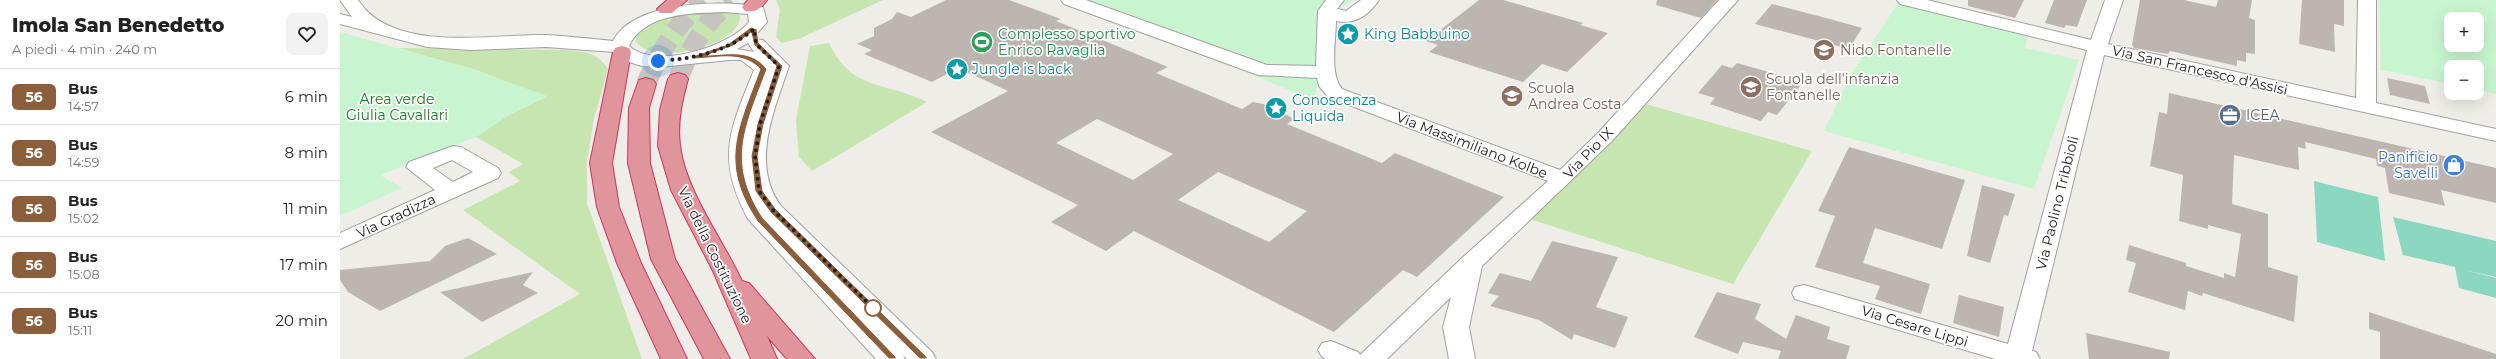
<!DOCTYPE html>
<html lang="it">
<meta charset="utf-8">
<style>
:root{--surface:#fff;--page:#f2f2f2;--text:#222;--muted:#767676;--line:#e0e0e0}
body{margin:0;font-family:Montserrat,sans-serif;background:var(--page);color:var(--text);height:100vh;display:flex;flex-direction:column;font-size:15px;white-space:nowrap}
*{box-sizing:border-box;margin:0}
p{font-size:13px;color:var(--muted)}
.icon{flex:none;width:22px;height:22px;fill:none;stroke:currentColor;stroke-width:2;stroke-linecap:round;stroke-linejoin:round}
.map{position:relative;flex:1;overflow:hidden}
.drawer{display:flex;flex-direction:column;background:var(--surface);width:340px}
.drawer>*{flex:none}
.badge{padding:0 8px;border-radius:6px;font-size:14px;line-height:26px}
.fabs{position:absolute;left:2104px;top:12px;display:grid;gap:8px}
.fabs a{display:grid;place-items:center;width:40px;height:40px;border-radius:8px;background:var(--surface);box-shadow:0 4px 16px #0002;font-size:20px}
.you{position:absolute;width:20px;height:20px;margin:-10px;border:3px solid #fff;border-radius:50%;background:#1a73e8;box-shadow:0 0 0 6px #1a73e833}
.map>.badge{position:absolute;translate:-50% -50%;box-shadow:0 0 0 2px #fff}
.round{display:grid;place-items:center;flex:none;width:42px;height:42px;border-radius:8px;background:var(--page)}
.head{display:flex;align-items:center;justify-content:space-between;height:68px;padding:0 12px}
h1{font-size:19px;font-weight:800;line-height:30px}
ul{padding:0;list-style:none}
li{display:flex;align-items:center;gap:12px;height:56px;padding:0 12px;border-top:1px solid var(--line)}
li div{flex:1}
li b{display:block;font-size:15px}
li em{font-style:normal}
li .badge{min-width:44px;font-weight:700;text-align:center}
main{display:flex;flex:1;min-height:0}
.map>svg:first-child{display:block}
</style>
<main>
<section class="drawer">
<div class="head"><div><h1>Imola San Benedetto</h1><p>A piedi · 4 min · 240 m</p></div><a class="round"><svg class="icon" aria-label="heart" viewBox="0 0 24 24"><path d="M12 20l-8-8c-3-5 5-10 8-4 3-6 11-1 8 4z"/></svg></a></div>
<ul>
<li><span class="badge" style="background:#8b5e3c;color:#fff">56</span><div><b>Bus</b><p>14:57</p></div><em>6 min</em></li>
<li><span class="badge" style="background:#8b5e3c;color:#fff">56</span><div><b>Bus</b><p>14:59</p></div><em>8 min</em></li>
<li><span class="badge" style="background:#8b5e3c;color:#fff">56</span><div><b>Bus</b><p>15:02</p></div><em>11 min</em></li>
<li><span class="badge" style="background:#8b5e3c;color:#fff">56</span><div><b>Bus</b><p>15:08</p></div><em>17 min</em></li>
<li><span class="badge" style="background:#8b5e3c;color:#fff">56</span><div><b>Bus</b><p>15:11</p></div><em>20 min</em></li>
</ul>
</section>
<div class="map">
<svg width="2156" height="359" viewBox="0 0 2156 359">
<rect width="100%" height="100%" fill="#efede7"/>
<g fill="#c7e5b1">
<path d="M436,0H543L461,38L442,43L436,37L440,10Z"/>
<path d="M394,11L400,16C403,46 308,68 295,40C309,7 364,12 394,11Z"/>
<path d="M489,43C512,92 546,81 587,102L472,171L459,157L456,120L470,46Z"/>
<path d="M58,48L226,50C243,51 259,53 268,69L254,119L247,161V203L302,359H123L240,294L123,210L180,181L169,172L183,164L136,137L167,116L206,97L136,70Z"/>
<path d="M1302,103L1472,151L1393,284L1183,217Z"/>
</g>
<g fill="#c8f5cf" fill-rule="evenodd">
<path d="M722,0H1013L991,14L974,101L837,42Z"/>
<path d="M2039,0H2156V94L2137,90V67H2111V84L2041,70ZM2111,19H2137V45H2111Z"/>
<path d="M1558,3L1688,35L1685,48L1739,60L1694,189L1484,131L1514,70Z"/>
<path d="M0,32L136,70L207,96L167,116L136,137L40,175L62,188L0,216Z"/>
</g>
<g fill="#8cd7c0">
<path d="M1974,181L2038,197L2045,261L1977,242Z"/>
<path d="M2053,217L2156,241V277L2124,270L2156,278V298L2119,288L2115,267L2063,255Z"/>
</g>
<g fill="#bdb6b0" fill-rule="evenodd">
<path d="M606,0H669L721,19L716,21L828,67L816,73L902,109L913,102L928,105L954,119L947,124L1042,163L1055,153L1164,197L1077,277L1063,270L994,332L794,231L766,251L711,222L738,205L591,132L668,91L618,68L592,82L524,54L532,50L517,44L534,36V28L552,19L557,12L571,17ZM757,119L833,154L793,180L716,143ZM878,172L967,211L929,242L838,200Z"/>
<path d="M1139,0H1163L1243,23L1240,25L1268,33L1227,72L1202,64L1183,82L1089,52L1098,45L1086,41Z"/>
<path d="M1317,0H1377L1361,18L1316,5Z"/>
<path d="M1628,0H1684L1675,18L1628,6Z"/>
<path d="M1714,0H1747L1737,27L1726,25L1724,28L1705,23Z"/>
<path d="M1800,0H1844L1876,7L1878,0H1912L1909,18L1915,20V54L1906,53V62L1897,60V66L1830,51L1828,54L1794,48L1792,45Z"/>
<path d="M1962,0H2004V26L1994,24L1995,52L1959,44Z"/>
<path d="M1432,4L1490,19L1522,28L1509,49L1415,24Z"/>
<path d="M1397,63L1443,76L1440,80L1460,86L1437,115L1428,112L1421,121L1370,104L1375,98L1358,93L1382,65L1392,68Z"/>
<path d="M2047,78L2085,86L2090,104L2050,95Z"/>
<path d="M1829,93L2156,168V203L2101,190L2105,206L2049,193L2045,168L2037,166L2036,159L1965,142L1966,149L1958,147L1959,170L1894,155L1892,204L1928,214V267L1958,276L1954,322L1863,293L1862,296L1848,291L1845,310L1788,292L1796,263L1786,260L1789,245L1846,263V266L1884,278V273L1895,277L1901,234L1868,225V229L1839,221L1843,175L1810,166L1819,112L1827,114Z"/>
<path d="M1509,147L1625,180L1602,249L1535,228L1523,263L1590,284L1581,314L1535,299L1540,286L1475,267L1495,216L1478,211Z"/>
<path d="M1642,185L1675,194L1668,216L1664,215L1650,263L1627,256Z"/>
<path d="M128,238L157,254L40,311L8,292L0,280V270L90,261L105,246Z"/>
<path d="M1212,241L1278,257L1256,307L1288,317L1275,348L1234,334L1232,340L1199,320L1150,306L1159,296L1148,293L1160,273L1191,281Z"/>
<path d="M193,272L183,285L198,293L142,322L100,292Z"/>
<path d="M1377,292L1421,304L1415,319L1446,339L1456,315L1490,327L1487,339L1510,346L1506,359H1438L1441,351L1403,342L1398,354L1354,337Z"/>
<path d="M1619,295L1664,307L1659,337L1613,323Z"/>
<path d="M2029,312L2156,354V359H2040V332L2029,329Z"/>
<path d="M1746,333L1830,352L1829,359H1749Z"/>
</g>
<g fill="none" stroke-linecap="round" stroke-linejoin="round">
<g stroke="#c6c4bf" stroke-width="20" stroke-dasharray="20 10" stroke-linecap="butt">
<path d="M338,79C351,47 364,23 391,0"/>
<path d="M306,84C321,50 336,24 364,0"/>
</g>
<g stroke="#a1a1a1" stroke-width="2">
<g id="minor">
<path d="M0,0H18C53,54 151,34 206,35C228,36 251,39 273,41C294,0 383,0 423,7L427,22L412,39L423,40L449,66C434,111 410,164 441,206L592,352L596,359H567L563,355L565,359H536L408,219C375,158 390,130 414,70L401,60H390L319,67L302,66L282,60L274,52L206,47L131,50L87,47L0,24V14L12,17ZM384,12L408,14L409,22C389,47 315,70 289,46C304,13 353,13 384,12ZM408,43L414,52L397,49Z"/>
<path d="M721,0H746L927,65L976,66L978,11L986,0H1004L997,9L1006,11L1021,0H1039C1029,15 1015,25 996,21C996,40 989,73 1002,89L1220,170L1258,133L1379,0H1398L1272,141L1142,266L1129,327L1135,359H1109L1103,327L1111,297L1047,359H986L982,357L978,350L982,343L991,341L1018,352L1020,355L1122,258L1208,181L988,97L979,86L977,78L918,75L724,4Z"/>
<path d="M1557,0H1587L1751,40L1765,0H1783L1768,44L2016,98L2018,0H2036V103L2156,129V141L1764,55L1692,351L1696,352L1700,359H1655L1455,299L1452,293L1455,287L1464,285L1668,344L1747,50L1560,4Z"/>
<path d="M113,146L121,147L158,168L161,173L158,178L0,249V233L95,190L66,167L69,162ZM112,160L133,172L113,182L93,168Z"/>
</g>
</g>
<g stroke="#cc355d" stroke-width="2">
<g id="highway">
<path d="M327,0H347L332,13H320L317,9Z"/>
<path d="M408,0H427C421,9 415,13 405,11L402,7Z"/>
<path d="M282,46L289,48L291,52L272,163L279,207L301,263L347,359H321L277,263L257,207L250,163L273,52L275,48Z"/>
<path d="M338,73L345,75L348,79C342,101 337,123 340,145C345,190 383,240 402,281L409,283L475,359H447L427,336L437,359H411L373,271L331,190L318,146L320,110L328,79L331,75Z"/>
<path d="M306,78L313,80L316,84L309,108L310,163L335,259L390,359H364L311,259L288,163L289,108L299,80Z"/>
</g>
</g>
<use href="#minor" fill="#fff" fill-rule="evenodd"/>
<use href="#highway" fill="#e0959d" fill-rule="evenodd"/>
</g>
<path fill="#8b5e3c" stroke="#fff" d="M411,27L417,29L419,43L443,66L424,124L418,156L423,191L436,209L587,357V359H580L430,212L415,191L411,156L417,124L436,66L414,45L411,33L393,46L368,55C391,54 411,49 427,69C406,126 386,161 423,218L556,357V359H549L417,221C378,162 398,129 420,69C403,51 377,58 354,59L350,57L388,44Z"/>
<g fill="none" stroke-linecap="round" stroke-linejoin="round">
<path stroke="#202020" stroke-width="4" stroke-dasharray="0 7.2" d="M318,61C352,59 387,52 414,29L416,44L439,66L420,124L415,156L419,191L433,210L533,308"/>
</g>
<defs>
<g id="sight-disc" transform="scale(1.15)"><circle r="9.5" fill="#0f9aa8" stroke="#fff"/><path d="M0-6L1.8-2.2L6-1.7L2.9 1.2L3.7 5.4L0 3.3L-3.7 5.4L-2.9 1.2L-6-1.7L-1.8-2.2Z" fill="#fff"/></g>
<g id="stadium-disc" transform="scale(1.15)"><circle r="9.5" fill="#2e9e5b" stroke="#fff"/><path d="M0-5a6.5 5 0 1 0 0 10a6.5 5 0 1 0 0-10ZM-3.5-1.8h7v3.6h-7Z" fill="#fff"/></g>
<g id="school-disc" transform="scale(1.15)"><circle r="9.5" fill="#8d6e63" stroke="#fff"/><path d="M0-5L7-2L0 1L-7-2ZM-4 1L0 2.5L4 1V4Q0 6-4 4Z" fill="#fff"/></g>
<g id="office-disc" transform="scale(1.15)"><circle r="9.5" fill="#5c6f8a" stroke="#fff"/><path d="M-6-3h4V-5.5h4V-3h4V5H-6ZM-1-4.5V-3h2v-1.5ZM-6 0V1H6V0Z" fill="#fff"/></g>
<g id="shop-disc" transform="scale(1.15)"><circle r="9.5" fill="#3f7fe0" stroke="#fff"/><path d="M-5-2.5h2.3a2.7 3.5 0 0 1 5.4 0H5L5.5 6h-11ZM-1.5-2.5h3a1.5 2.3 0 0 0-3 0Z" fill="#fff"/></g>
</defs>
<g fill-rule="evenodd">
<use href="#sight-disc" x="1008" y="34"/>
<use href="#stadium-disc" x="642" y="42"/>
<use href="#school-disc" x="1484" y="50"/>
<use href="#sight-disc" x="617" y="69"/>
<use href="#school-disc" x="1411" y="87"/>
<use href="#school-disc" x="1172" y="96"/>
<use href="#sight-disc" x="936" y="108"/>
<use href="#office-disc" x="1890" y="115"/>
<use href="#shop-disc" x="2114" y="165"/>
</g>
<circle fill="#fff" stroke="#8b5e3c" stroke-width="2" cx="533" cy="308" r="8"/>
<g text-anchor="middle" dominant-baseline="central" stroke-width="3.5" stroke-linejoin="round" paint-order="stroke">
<g font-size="14" fill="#27864d" stroke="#fff" text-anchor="start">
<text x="658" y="34">Complesso sportivo<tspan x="658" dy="16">Enrico Ravaglia</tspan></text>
</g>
<g font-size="14" fill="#0d838f" stroke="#fff" text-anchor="start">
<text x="1024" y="34">King Babbuino</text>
<text x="632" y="69">Jungle is back</text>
<text x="952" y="100">Conoscenza<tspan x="952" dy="16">Liquida</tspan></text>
</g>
<g font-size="14" fill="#785e54" stroke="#fff" text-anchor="start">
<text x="1500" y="50">Nido Fontanelle</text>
<text x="1426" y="79">Scuola dell'infanzia<tspan x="1426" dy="16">Fontanelle</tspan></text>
<text x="1188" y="88">Scuola<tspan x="1188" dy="16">Andrea Costa</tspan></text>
</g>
<g font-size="14" fill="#202020" stroke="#fff">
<text transform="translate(1860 70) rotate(13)">Via San Francesco d'Assisi</text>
<text transform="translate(1132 145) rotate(21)">Via Massimiliano Kolbe</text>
<text transform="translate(1248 153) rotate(-46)">Via Pio IX</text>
<text transform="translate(1717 203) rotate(-76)">Via Paolino Tribbioli</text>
<text transform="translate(56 216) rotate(-25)">Via Gradizza</text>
<text transform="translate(375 255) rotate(64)">Via della Costituzione</text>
<text transform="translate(1575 326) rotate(17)">Via Cesare Lippi</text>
</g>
<g font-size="14" fill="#157625" stroke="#fff">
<text x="57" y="99">Area verde<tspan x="57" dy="16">Giulia Cavallari</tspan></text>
</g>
<g font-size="14" fill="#4e5e75" stroke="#fff" text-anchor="start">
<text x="1906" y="115">ICEA</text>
</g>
<g font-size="14" fill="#366cbe" stroke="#fff" text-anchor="end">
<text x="2098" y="157">Panificio<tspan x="2098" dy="16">Savelli</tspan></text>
</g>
</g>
</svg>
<div class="fabs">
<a>+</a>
<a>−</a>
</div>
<div class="you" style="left:318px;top:61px"></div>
</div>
</main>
